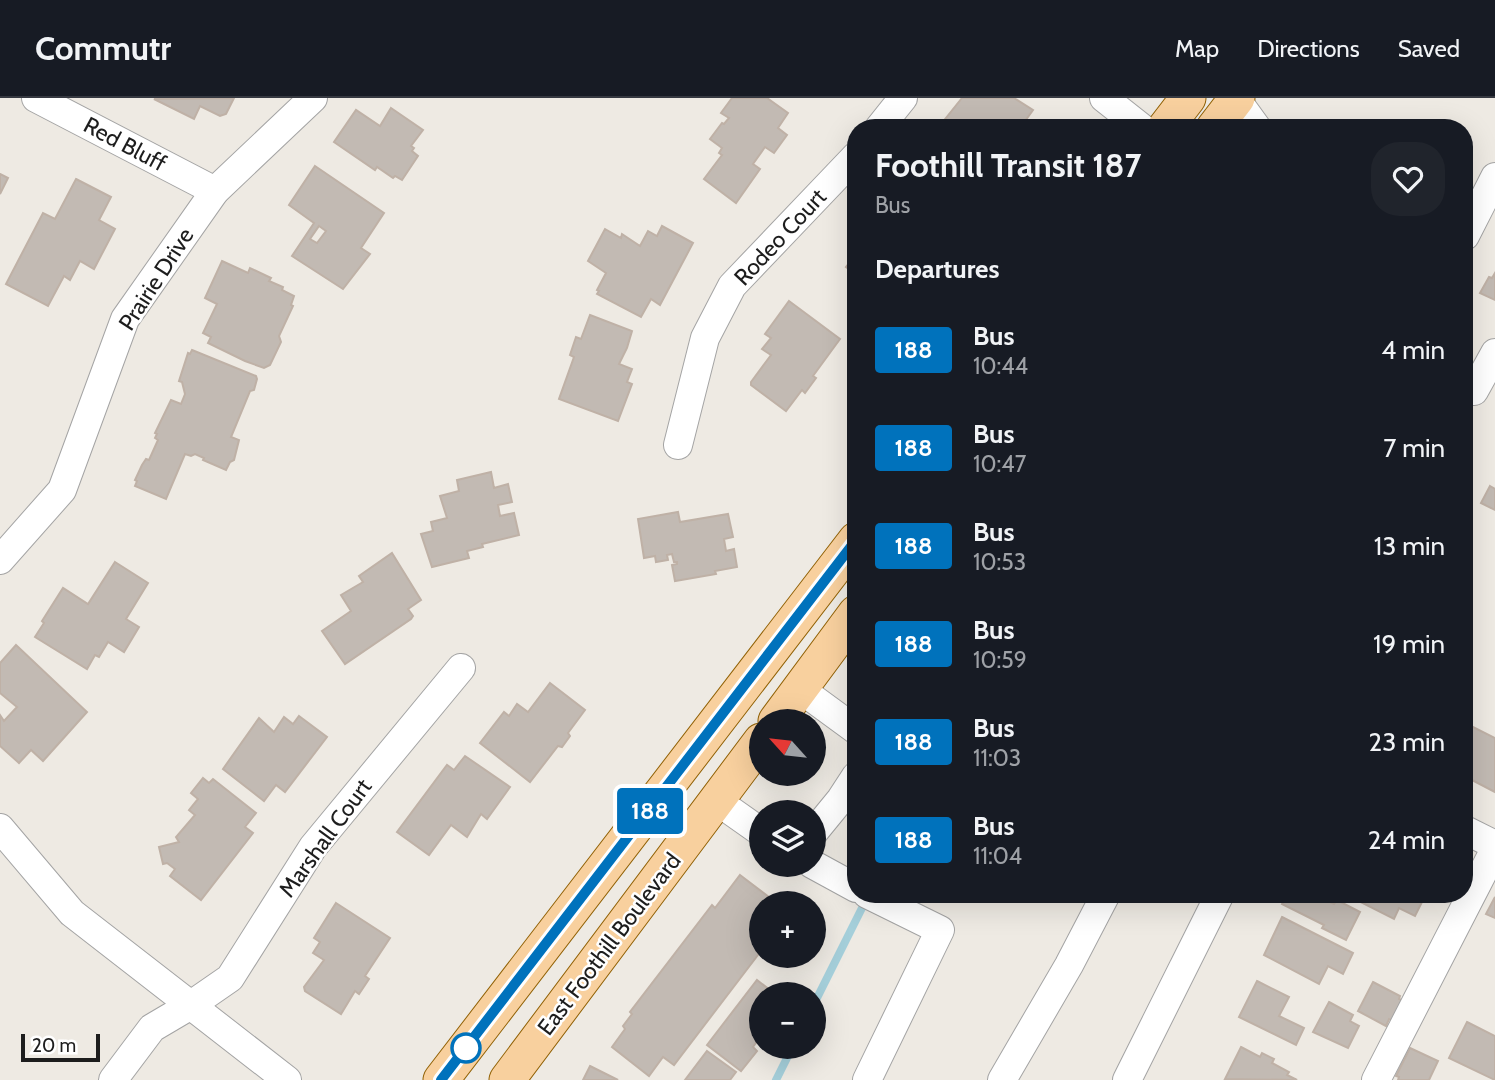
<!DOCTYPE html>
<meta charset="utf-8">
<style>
:root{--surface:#171b24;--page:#20242c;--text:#f1f3f6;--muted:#9ea1a6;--line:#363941}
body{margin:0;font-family:Cabin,sans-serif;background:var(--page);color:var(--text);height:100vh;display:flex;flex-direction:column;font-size:26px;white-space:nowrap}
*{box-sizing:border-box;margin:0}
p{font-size:23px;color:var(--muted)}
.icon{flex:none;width:38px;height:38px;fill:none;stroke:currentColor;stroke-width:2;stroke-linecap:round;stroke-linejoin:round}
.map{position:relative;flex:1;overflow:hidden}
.details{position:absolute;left:847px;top:21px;width:626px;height:784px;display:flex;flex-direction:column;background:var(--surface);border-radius:28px;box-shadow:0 7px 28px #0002}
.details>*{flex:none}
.badge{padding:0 14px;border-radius:5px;font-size:24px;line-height:46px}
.needle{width:46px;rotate:297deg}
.buttons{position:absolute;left:749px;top:611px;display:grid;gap:14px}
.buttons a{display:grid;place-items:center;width:77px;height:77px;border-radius:50%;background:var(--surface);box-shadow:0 7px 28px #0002;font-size:35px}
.scale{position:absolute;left:21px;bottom:18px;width:79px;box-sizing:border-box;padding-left:7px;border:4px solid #1d1d1d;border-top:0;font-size:19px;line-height:24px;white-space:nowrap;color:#1d1d1d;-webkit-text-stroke:5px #fff;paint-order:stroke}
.map>.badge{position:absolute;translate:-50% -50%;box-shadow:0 0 0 4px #fff}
h2{padding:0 28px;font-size:26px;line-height:63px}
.round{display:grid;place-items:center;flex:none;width:74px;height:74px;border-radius:28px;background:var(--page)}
.headline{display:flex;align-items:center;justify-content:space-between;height:119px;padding:0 28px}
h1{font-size:33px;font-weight:700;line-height:52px}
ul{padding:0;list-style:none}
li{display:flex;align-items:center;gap:21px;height:98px;padding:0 28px}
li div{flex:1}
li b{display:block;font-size:26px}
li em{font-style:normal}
li .badge{min-width:77px;font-weight:700;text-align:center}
header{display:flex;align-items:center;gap:42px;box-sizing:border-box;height:98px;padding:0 35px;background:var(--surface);border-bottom:2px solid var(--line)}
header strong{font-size:33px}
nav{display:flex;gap:38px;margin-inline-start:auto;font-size:24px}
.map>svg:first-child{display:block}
</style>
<header>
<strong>Commutr</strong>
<nav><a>Map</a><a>Directions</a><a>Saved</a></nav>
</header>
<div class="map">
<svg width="1495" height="982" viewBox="0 0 1495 982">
<rect width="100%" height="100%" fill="#eeeae3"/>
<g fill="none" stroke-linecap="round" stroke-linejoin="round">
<g stroke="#a5cfda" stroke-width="8">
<path d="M814,906L866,802"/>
<path d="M776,982L793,948"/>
</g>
</g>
<g fill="#c2bab3" stroke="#bfb1a6" stroke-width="2" fill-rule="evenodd">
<path d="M234,0L226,16L220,18L200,8L194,21L154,1Z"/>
<path d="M732,0H767L788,15L778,30L787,37L774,55L765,49L753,66L760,71L736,105L704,81L722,57L719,55L722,50L710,41L722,25L724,26L729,20L721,15Z"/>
<path d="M962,0H1014L1033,12L1020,30H938Z"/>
<path d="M391,10L423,32L411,48L414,50L412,53L418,58L402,82L395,78L393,80L377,69L375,72L334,44L356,12L380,28Z"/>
<path d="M315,68L384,115L361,150L370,156L343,191L292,158L314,125L289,107ZM319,128L326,133L317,145L310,141Z"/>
<path d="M0,76L8,80L0,96Z"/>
<path d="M76,81L111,99L99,122L115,131L94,171L80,163L70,182L64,178L48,208L6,186L43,115L55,121Z"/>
<path d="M662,128L693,145L660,207L651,201L641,219L597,196L599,193L597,192L606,175L588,163L605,131L621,140L622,136L640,148L648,133L657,138Z"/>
<path d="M856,156V176L846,169Z"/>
<path d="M222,163L248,175L250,170L271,180L269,183L283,189L282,192L294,198L291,207L293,208L279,238L281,244L270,267L264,270L245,263L208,245L211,239L203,235L217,206L205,200Z"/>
<path d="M1495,175V202L1480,195L1489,179L1492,180Z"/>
<path d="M789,203L840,241L813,278L816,280L805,295L802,292L786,313L751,287V284L771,257L762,251L771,240L765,236Z"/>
<path d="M590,217L632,233L627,250L619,266L632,271L627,284L632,286L618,323L559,301L574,259L570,257L576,239L581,241Z"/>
<path d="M192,252L256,278L257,281L254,292L250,293L231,339L239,342L234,362L230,364L226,372L203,362L204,360L195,356L191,358L185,356L166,401L135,388L137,383L135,382L142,367L146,361L149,362L158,342L155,340L157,336L155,335L171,302L181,306L185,296L182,284L179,283L188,255L190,256Z"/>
<path d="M491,374L494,390L508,386L512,404L498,407L500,418L514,415L519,437L482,446L483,449L467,453L469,460L432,469L421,436L433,433L431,424L447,420L440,398L459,393L457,382Z"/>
<path d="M1490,388L1495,391V412L1481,405Z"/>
<path d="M678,414L680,424L728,416L733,439L724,441L726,453L734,451L737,469L715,473L716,476L675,483L672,467L677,466V464H674L672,456L667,457L668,462L656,464L655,458L644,460L638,421Z"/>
<path d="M392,455L421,502L408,511L413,518L411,521L345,566L322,533L351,513L341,497L363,484L359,478Z"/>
<path d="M115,464L148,485L126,521L139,529L124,554L108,544L99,559L95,557L87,571L35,539L44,525L42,523L63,490L88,506Z"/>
<path d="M16,547L87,614L43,663L31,652L19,665L0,648V617L4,623L17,609L0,595V565Z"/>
<path d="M550,585L585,612L568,635L570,638L562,649L558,648L530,684L480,645L504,614L509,618L517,606L528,614Z"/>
<path d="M299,618L327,639L285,694L276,687L264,703L223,671L259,620L274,634L284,619L293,626Z"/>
<path d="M1465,625L1495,640V694L1468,680L1471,673L1465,670Z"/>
<path d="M465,658L510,689L487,721L481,716L467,739L451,727L429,757L397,734L447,667L454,672Z"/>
<path d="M203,680L209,685L213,681L256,715L245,729L253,735L201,802L170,778L175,771L167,765L163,766L159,749L179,744L176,739L195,717L189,712L198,701L191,695Z"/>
<path d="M740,777L777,805H761V853L674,967L663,959L649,978L612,949L625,931L623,928L632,916L630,914L712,807L715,810Z"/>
<path d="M1287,796H1321L1329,800L1328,803L1334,806L1337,802L1360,814L1346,842L1322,830L1324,827L1282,806Z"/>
<path d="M1345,796H1426L1415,818L1399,810L1394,821Z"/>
<path d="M1495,799V820L1486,816Z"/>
<path d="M336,805L390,840L365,878L369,881L359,896L355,893L341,916L305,893L304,889L324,862L313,855L320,844L314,840Z"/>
<path d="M1282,819L1353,855L1343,876L1328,868L1319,886L1264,857Z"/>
<path d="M757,882L775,896H761V938L753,949L757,953L741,973L707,947Z"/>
<path d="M1257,883L1289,899L1279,918L1304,930L1296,947L1239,919Z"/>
<path d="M1373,884L1400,898L1399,901L1404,903L1395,924L1389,921L1386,928L1358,913Z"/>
<path d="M1329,904L1353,917L1350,923L1359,928L1348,950L1313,934Z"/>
<path d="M1467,924L1495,938V982L1449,960Z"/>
<path d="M1241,949L1260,959L1262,955L1274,961L1272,965L1289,974L1287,977L1297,982L1225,981Z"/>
<path d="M1410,950L1438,963L1429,982H1398L1399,979L1396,978Z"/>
<path d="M707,953L736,974L730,982H685Z"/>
<path d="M590,968L618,982H583Z"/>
</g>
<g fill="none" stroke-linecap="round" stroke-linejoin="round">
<g stroke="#a4a4a4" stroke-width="30">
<g id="minor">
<path d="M36,0L215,93"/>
<path d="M1104,0L1142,30"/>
<path d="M1236,1L1257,30"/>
<path d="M879,30L903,0"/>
<path d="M1465,138L1495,79"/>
<path d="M1465,292L1474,293L1495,255"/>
<path d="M678,347L705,240L732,188L856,58"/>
<path d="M0,462L62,392L125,221L215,93L313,0"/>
<path d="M800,591L856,632"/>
<path d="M717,703L761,734"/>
<path d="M0,730L72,815L287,982"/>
<path d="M1465,732L1495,747"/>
<path d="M814,734L841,701L856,678"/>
<path d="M812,766L856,790"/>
<path d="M113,982L152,930L191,907L230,880L313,749L461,570"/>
<path d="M867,982L940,832L867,796"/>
<path d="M1002,982L1069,867L1106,796"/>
<path d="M1127,982L1220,796"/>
<path d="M1376,982L1495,751"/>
</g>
</g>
<g stroke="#916105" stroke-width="37">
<g id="major">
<path d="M1165,30L1188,0"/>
<path d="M1214,30L1237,0"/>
<path d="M776,623L856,515"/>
<path d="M441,982L856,442"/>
<path d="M507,982L761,643"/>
</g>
</g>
<use href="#minor" stroke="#fff" stroke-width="28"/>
<use href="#major" stroke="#f8d09e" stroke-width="35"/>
</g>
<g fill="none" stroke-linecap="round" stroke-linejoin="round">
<g stroke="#fff" stroke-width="16">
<path id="line" d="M441,982L856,442"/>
</g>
<use href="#line" stroke="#0072bc" stroke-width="10"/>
</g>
<circle fill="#fff" stroke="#0072bc" stroke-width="3.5" cx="466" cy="950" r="14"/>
<g text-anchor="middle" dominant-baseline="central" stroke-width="5" stroke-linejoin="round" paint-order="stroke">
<g font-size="23" fill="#1d1d1d" stroke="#fff">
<text transform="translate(125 46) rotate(28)">Red Bluff</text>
<text transform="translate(780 139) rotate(-47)">Rodeo Court</text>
<text transform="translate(156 181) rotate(-57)">Prairie Drive</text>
<text transform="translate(325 740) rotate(-54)">Marshall Court</text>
<text transform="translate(609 846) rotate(-53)">East Foothill Boulevard</text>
</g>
</g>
</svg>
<div class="buttons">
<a><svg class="needle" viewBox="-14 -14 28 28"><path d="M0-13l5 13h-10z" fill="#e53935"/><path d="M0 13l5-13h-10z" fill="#9ea1a6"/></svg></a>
<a><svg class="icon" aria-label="layers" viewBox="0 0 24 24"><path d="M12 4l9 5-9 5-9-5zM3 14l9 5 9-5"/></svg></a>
<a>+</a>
<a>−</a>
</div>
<div class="scale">20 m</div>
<b class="badge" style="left:650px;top:713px;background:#0072bc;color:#fff">188</b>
<section class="details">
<div class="headline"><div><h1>Foothill Transit 187</h1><p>Bus</p></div><a class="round"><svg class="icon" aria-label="heart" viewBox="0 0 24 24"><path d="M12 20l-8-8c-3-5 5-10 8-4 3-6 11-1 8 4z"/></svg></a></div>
<h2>Departures</h2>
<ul>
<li><span class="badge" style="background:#0072bc;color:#fff">188</span><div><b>Bus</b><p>10:44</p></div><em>4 min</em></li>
<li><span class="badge" style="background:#0072bc;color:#fff">188</span><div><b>Bus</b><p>10:47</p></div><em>7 min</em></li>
<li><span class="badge" style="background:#0072bc;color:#fff">188</span><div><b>Bus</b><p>10:53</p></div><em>13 min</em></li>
<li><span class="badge" style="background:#0072bc;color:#fff">188</span><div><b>Bus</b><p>10:59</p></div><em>19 min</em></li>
<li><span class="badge" style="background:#0072bc;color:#fff">188</span><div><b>Bus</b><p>11:03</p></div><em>23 min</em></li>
<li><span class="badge" style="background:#0072bc;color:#fff">188</span><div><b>Bus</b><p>11:04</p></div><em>24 min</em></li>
</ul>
</section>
</div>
